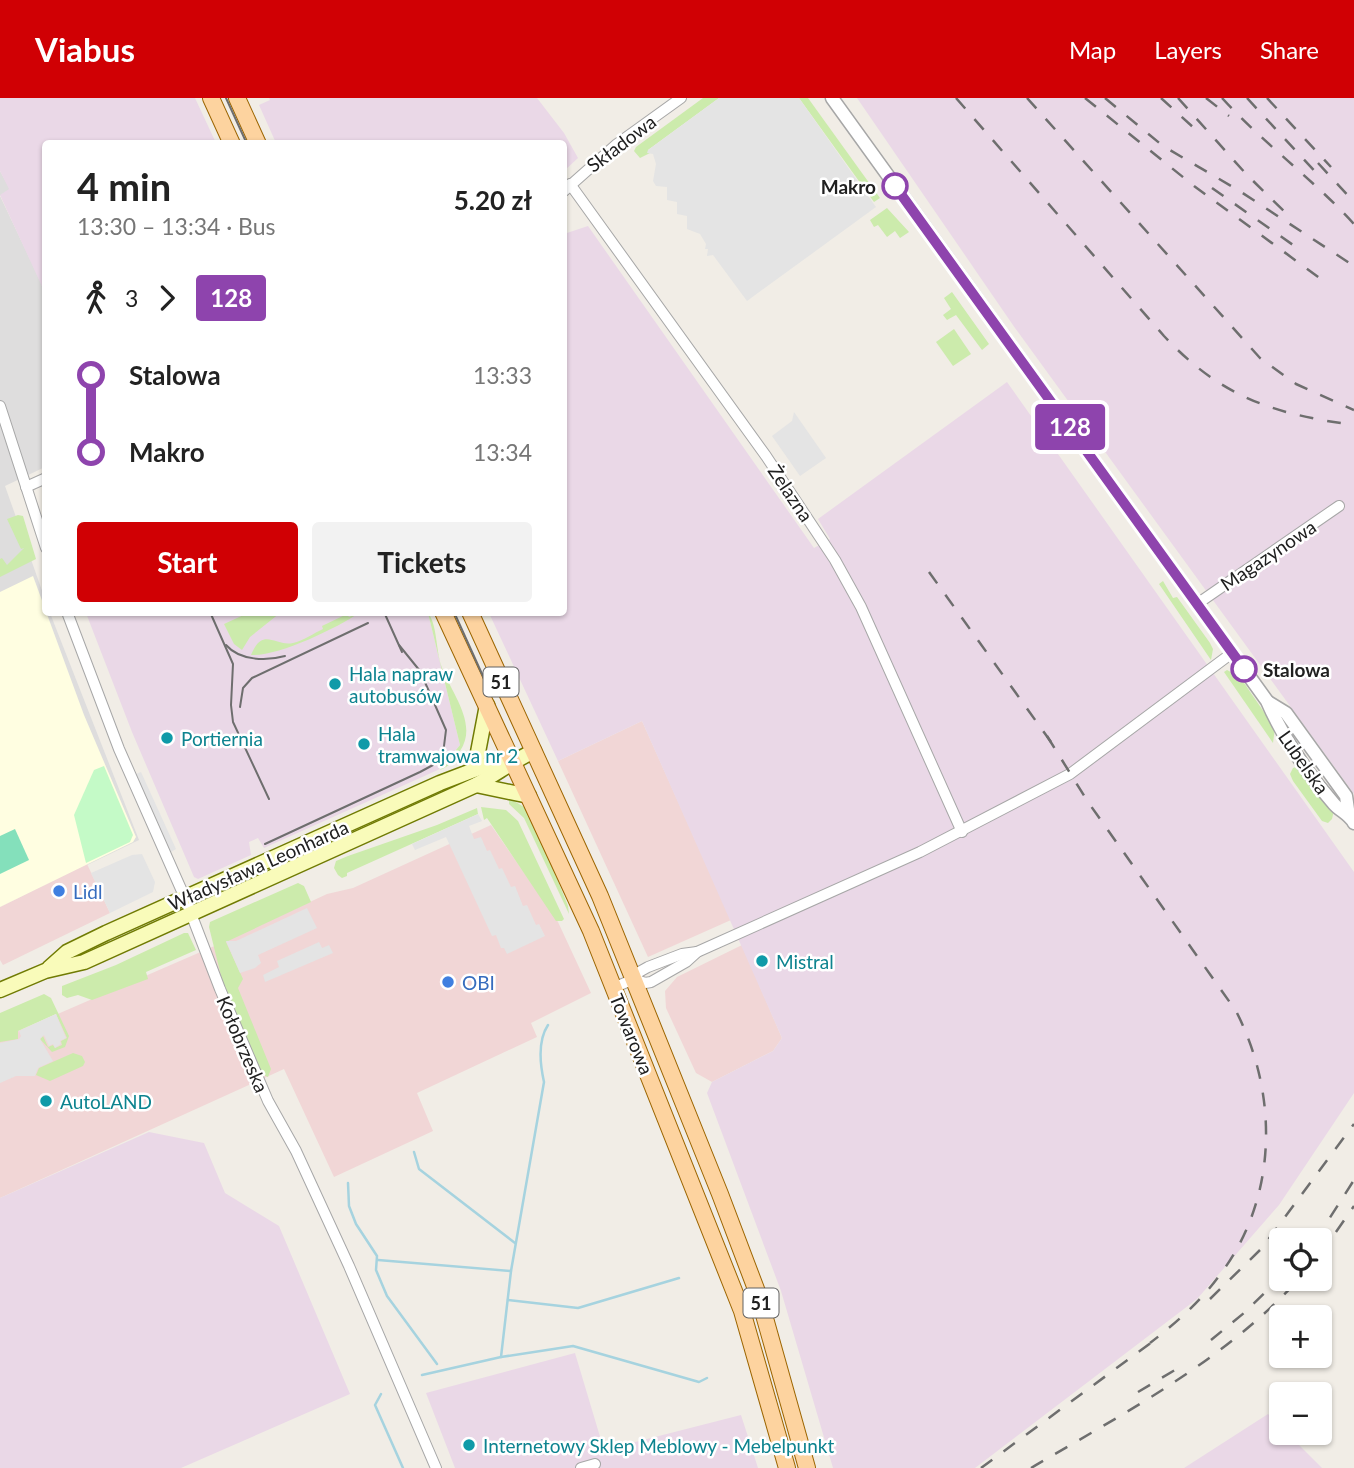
<!DOCTYPE html>
<meta charset="utf-8">
<style>
:root{--surface:#fff;--page:#f2f2f2;--text:#222;--muted:#767676;--accent:#d00004}
body{margin:0;font-family:Lato,sans-serif;background:var(--page);color:var(--text);height:100vh;display:flex;flex-direction:column;font-size:26px;white-space:nowrap}
*{box-sizing:border-box;margin:0}
p{font-size:23px;color:var(--muted)}
.icon{flex:none;width:38px;height:38px;fill:none;stroke:currentColor;stroke-width:2;stroke-linecap:round;stroke-linejoin:round}
.map{position:relative;flex:1;overflow:hidden}
.side{position:absolute;left:42px;top:42px;width:525px;height:476px;display:flex;flex-direction:column;background:var(--surface);border-radius:7px;box-shadow:0 2px 5px #0004}
.side>*{flex:none}
.badge{padding:0 14px;border-radius:5px;font-size:24px;line-height:46px}
.buttons{position:absolute;left:1269px;top:1130px;display:grid;gap:14px}
.buttons a{display:grid;place-items:center;width:63px;height:63px;border-radius:7px;background:var(--surface);box-shadow:0 2px 5px #0004;font-size:35px}
.map>.badge{position:absolute;translate:-50% -50%;box-shadow:0 0 0 4px #fff}
.legs{display:flex;align-items:center;gap:10px;height:77px;padding:0 35px;font-size:23px}
.legs p{margin-inline-start:auto}
.headline{display:flex;align-items:center;justify-content:space-between;height:119px;padding:0 35px}
h1{font-size:38px;font-weight:700;line-height:52px}
.primary-button{display:flex;gap:14px;margin-top:auto;padding:14px 35px}
.primary-button a{flex:1;height:80px;border-radius:7px;background:var(--accent);color:#fff;font-size:28px;font-weight:700;line-height:80px;text-align:center}
.primary-button a+a{background:var(--page);color:var(--text)}
ul{padding:0 35px;list-style:none}
li{display:flex;align-items:center;gap:24px;height:77px;font-size:26px}
li i{display:grid;place-items:center;width:10px;height:100%;margin:0 9px;background:currentColor}
li i::after{content:'';width:18px;height:18px;margin:-9px;border:5px solid;border-radius:50%;background:var(--surface)}
li p{margin-inline-start:auto}
li:first-child i{background:linear-gradient(#0000 50%,currentColor 0)}
li:last-child i{background:linear-gradient(currentColor 50%,#0000 0)}
header{display:flex;align-items:center;gap:42px;box-sizing:border-box;height:98px;padding:0 35px;background:var(--accent);color:#fff}
header strong{font-size:33px}
nav{display:flex;gap:38px;margin-inline-start:auto;font-size:24px}
.map>svg:first-child{display:block}
</style>
<header>
<strong>Viabus</strong>
<nav><a>Map</a><a>Layers</a><a>Share</a></nav>
</header>
<div class="map">
<svg width="1354" height="1370" viewBox="0 0 1354 1370">
<rect width="100%" height="100%" fill="#f1ede6"/>
<path fill="#dedddd" d="M0,73L10,91L0,98L46,195L45,369L5,388L45,501L46,514L50,515L139,742L0,809Z"/>
<g fill="#f1d6d6">
<path d="M642,623L731,822L648,859L558,663Z"/>
<path d="M491,727L558,824L591,895L531,925L537,939L417,995L433,1033L334,1079L284,971L0,1100V941L226,843L327,796L353,790Z"/>
<path d="M87,766L110,815L3,867L0,862V809Z"/>
<path d="M742,847L782,940L773,953L712,984L696,975L666,910L665,893L677,879Z"/>
</g>
<g fill="#ead8e7">
<path d="M0,0H195L216,45L46,46L45,195L0,97L9,91L0,73Z"/>
<path d="M269,0H537L564,35L578,60L564,73V46L276,45L259,7L270,2Z"/>
<path d="M857,0H1354V696L1015,230Z"/>
<path d="M588,128L814,450L830,441L818,421L1007,284L1354,774V995L1279,1107L1197,1201L975,1370H833L781,1193L707,995L712,984L773,953L782,940L642,623L558,663L489,515L564,514V136Z"/>
<path d="M86,515H428L460,647L440,671L264,750L258,740L249,744L251,757L198,781L194,779L132,634Z"/>
<path d="M149,1034L204,1045L225,1095L279,1128L350,1296L181,1370H0V1100Z"/>
<path d="M575,1255L604,1352L741,1317L758,1370H455L426,1295Z"/>
<path d="M1268,1316L1281,1329V1335H1287L1322,1370H1184Z"/>
</g>
<path fill="#fffee1" d="M33,478L84,617L136,739L133,744L0,809V494Z"/>
<g fill="#ccebac">
<path d="M703,0H719L648,52V55H650L640,60L634,53L636,49Z"/>
<path d="M799,0H808L880,100L874,104Z"/>
<path d="M887,110L909,134L900,140L895,133L887,139L878,127L874,129L870,122Z"/>
<path d="M952,194L989,246L982,252L956,217L947,222L943,217L951,211L944,200Z"/>
<path d="M954,231L971,256L953,268L936,244Z"/>
<path d="M18,417L23,418L36,461L0,479V461L2,460L7,467L24,450L21,451L7,421Z"/>
<path d="M1163,483L1173,500L1177,499L1210,545L1213,551L1211,562L1159,486Z"/>
<path d="M248,515H280L250,539L242,552L234,546L224,526Z"/>
<path d="M359,515C337,530 277,559 251,557C263,528 275,549 293,545C303,543 314,535 323,531L322,528L347,516L349,519Z"/>
<path d="M428,515C437,526 436,551 441,567C450,594 479,625 460,653C454,662 450,668 440,672L460,647Z"/>
<path d="M1227,572L1240,579L1275,630L1273,645L1224,574Z"/>
<path d="M1299,668L1334,712L1332,721L1328,725L1322,723L1293,683L1290,676L1293,670Z"/>
<path d="M509,700L524,709L532,718L568,808L569,816L524,720L509,706Z"/>
<path d="M481,709L506,712L518,723L564,821L562,823H556L487,720L484,722Z"/>
<path d="M477,710L478,716L347,775V778L342,780L338,777L334,770L336,763L348,758L437,727Z"/>
<path d="M298,785L304,788L311,804L226,844L243,881L238,890L271,971L268,979L263,977L224,890L209,829L210,824Z"/>
<path d="M184,835H188L196,852L146,874L148,881L92,902L78,897L67,900L62,897V888L116,867Z"/>
<path d="M44,896L51,900L69,938L65,949L52,954L40,941L43,938L48,949L53,947L55,950L62,947L61,943L67,940L56,916L18,933V941L0,944V915Z"/>
<path d="M73,955L82,958L85,964L83,968L50,983L36,977L39,970Z"/>
</g>
<path fill="#c4fac7" d="M104,668L133,737L130,744L86,765L74,717L94,672Z"/>
<path fill="#84e0bb" d="M15,731L29,762L0,776V738Z"/>
<g fill="#e4e4e4">
<path d="M719,0H799L876,109L747,203L713,157L707,158L708,151H705L706,146L700,136L687,131V118L677,116V104L667,102V89L656,88L653,83L656,66L653,56L647,55L648,52Z"/>
<path d="M794,314L826,360L800,378L772,338L792,323Z"/>
<path d="M141,674L176,751L171,754L136,676Z"/>
<path d="M478,716L482,723L469,728L474,741L481,739L487,753L490,752L499,771L502,770L511,789L515,788L523,808L527,807L536,827L539,826L545,838L507,856L504,850H501L496,837L492,838L446,739L415,752L412,746Z"/>
<path d="M142,756L155,784L153,794L110,815L91,775L132,757Z"/>
<path d="M307,810L317,830L258,857L261,865L255,870L240,875L226,843H236Z"/>
<path d="M319,844L322,850L329,847L333,855L265,884L263,877L279,869L277,863Z"/>
<path d="M56,916L66,940L60,943L61,946L55,950L53,946L49,948L44,937L40,941L53,963L38,970L35,978H16L0,985V945L19,941L21,938L19,933Z"/>
</g>
<g fill="none" stroke-linecap="round" stroke-linejoin="round">
<g stroke="#a6d3df" stroke-width="2.5">
<path d="M414,1054L419,1071L515,1145"/>
<path d="M348,1085L349,1108L356,1126L377,1158L376,1172L387,1198L437,1266"/>
<path d="M378,1162L511,1173"/>
<path d="M508,1202L578,1210L679,1180"/>
<path d="M501,1259L573,1248L699,1284L707,1280"/>
<path d="M422,1277L501,1259L511,1173L544,984C540,966 538,942 548,927"/>
<path d="M381,1296L375,1307L403,1370"/>
</g>
<g stroke="#a7a7a7" stroke-width="12">
<g id="minor">
<path d="M570,86L766,358L835,462L861,509L962,734"/>
<path d="M564,93L617,46L681,0"/>
<path d="M0,308L46,450"/>
<path d="M26,389L46,380"/>
<path d="M1197,506L1339,408"/>
<path d="M67,514L119,651L185,800L220,891L268,1003L296,1053L349,1168L436,1370"/>
<path d="M634,881L645,885L651,884L686,864L697,854L920,754L1070,676L1232,555"/>
<path d="M613,890L634,881L639,874L648,869L682,856L697,854"/>
<path d="M581,1370L595,1366"/>
</g>
</g>
<g stroke="#a7a7a7" stroke-width="15">
<g id="tertiary">
<path d="M832,0L1267,603C1283,640 1308,676 1334,706C1340,713 1349,716 1354,725"/>
<path d="M1268,604L1286,615L1346,698L1349,718"/>
</g>
</g>
<g stroke="#707b03" stroke-width="17">
<g id="secondary">
<path d="M475,670L487,607"/>
<path d="M476,687L529,698"/>
<path d="M49,870L67,854L106,835L440,685L495,664L513,662"/>
<path d="M0,892L45,873L84,864L476,687C496,676 513,663 534,653"/>
</g>
</g>
<g stroke="#9c6500" stroke-width="18">
<g id="primary">
<path d="M211,0L232,46"/>
<path d="M237,0L258,46"/>
<path d="M443,514L591,833L742,1213L787,1370"/>
<path d="M470,514L600,798L720,1096L759,1199L807,1370"/>
</g>
</g>
<use href="#minor" stroke="#fff" stroke-width="10"/>
<use href="#tertiary" stroke="#fff" stroke-width="12"/>
<use href="#secondary" stroke="#f9fbba" stroke-width="14"/>
<use href="#primary" stroke="#fdd39f" stroke-width="16"/>
<g stroke="#6e6e6e" stroke-width="2">
<path d="M226,0L247,46"/>
<path d="M210,514L233,566L231,607L233,624L269,701"/>
<path d="M384,514L402,554"/>
<path d="M454,514L487,587"/>
<path d="M226,547C240,563 267,563 285,558"/>
<path d="M240,609L243,590L252,580L368,525"/>
<path d="M265,746L420,674L433,667L440,658L444,648L446,632L420,573L399,547"/>
</g>
<g stroke="#6e6e6e" stroke-width="2.5" stroke-dasharray="14 14" stroke-linecap="butt">
<path d="M956,0L1164,238C1221,299 1273,316 1354,327"/>
<path d="M1027,0L1260,260L1296,286L1354,312"/>
<path d="M1085,0L1194,88L1321,181"/>
<path d="M1105,0L1163,48L1238,92L1354,168"/>
<path d="M1161,0L1195,31"/>
<path d="M1178,0L1247,77L1286,115"/>
<path d="M1206,0L1229,18"/>
<path d="M1222,0C1263,45 1313,81 1354,126"/>
<path d="M1247,0L1321,80"/>
<path d="M1267,0L1331,69"/>
<path d="M1318,65L1354,104"/>
<path d="M1212,90L1303,154"/>
<path d="M929,474L1051,644"/>
<path d="M1047,638L1088,704L1236,913C1279,997 1278,1101 1219,1178C1200,1204 1176,1225 1150,1245"/>
<path d="M1315,1143L1354,1082"/>
<path d="M1320,1157L1354,1108"/>
<path d="M1210,1201L1262,1150L1354,1026"/>
<path d="M1211,1242L1244,1215L1281,1179"/>
<path d="M1138,1294L1180,1269"/>
<path d="M981,1370L1156,1241"/>
<path d="M1031,1370C1126,1314 1224,1263 1299,1181"/>
</g>
</g>
<g fill="none" stroke-linecap="round" stroke-linejoin="round">
<g stroke="#fff" stroke-width="16">
<path id="line-1" d="M895,88L1244,571"/>
</g>
<use href="#line-1" stroke="#8e44ad" stroke-width="10"/>
</g>
<g fill="#fff" stroke="#8e44ad" stroke-width="3.5">
<circle cx="895" cy="88" r="12"/>
<circle cx="1244" cy="571" r="12"/>
</g>
<g fill="#0f9aa8" stroke="#fff" stroke-width="2.5">
<circle cx="335" cy="586" r="7"/>
<circle cx="167" cy="640" r="7"/>
<circle cx="364" cy="646" r="7"/>
<circle cx="762" cy="863" r="7"/>
<circle cx="46" cy="1003" r="7"/>
<circle cx="469" cy="1347" r="7"/>
</g>
<g fill="#3f7fe0" stroke="#fff" stroke-width="2.5">
<circle cx="59" cy="793" r="7"/>
<circle cx="448" cy="884" r="7"/>
</g>
<g text-anchor="middle" dominant-baseline="central" stroke-width="5" stroke-linejoin="round" paint-order="stroke">
<g fill="#fff" stroke="#636363" stroke-width="2">
<rect x="483.5" y="569.5" width="35" height="29" rx="5"/>
<rect x="743.5" y="1190.5" width="35" height="29" rx="5"/>
</g>
<g font-size="18" font-weight="bold" fill="#202020">
<text x="501" y="584">51</text>
<text x="761" y="1205">51</text>
</g>
<g font-size="19" fill="#202020" stroke="#fff">
<text transform="translate(621 45) rotate(-37)">Składowa</text>
<text transform="translate(791 395) rotate(56)">Żelazna</text>
<text transform="translate(1268 457) rotate(-34)">Magazynowa</text>
<text transform="translate(1304 664) rotate(55)">Lubelska</text>
<text transform="translate(258 767) rotate(-24)">Władysława Leonharda</text>
<text transform="translate(632 936) rotate(68)">Towarowa</text>
<text transform="translate(243 946) rotate(67)">Kołobrzeska</text>
</g>
<g font-size="19" font-weight="bold" fill="#202020" stroke="#fff" text-anchor="end">
<text x="876" y="88">Makro</text>
<text x="1263" y="571" text-anchor="start">Stalowa</text>
</g>
<g font-size="19" fill="#0d838f" stroke="#fff" text-anchor="start">
<text x="349" y="575">Hala napraw<tspan x="349" dy="22">autobusów</tspan></text>
<text x="378" y="635">Hala<tspan x="378" dy="22">tramwajowa nr 2</tspan></text>
<text x="181" y="640">Portiernia</text>
<text x="776" y="863">Mistral</text>
<text x="60" y="1003">AutoLAND</text>
<text x="483" y="1347">Internetowy Sklep Meblowy - Mebelpunkt</text>
</g>
<g font-size="19" fill="#366cbe" stroke="#fff" text-anchor="start">
<text x="73" y="793">Lidl</text>
<text x="462" y="884">OBI</text>
</g>
</g>
</svg>
<div class="buttons">
<a><svg class="icon" aria-label="locate" viewBox="0 0 24 24"><circle cx="12" cy="12" r="6"/><path d="M12 2v4M12 18v4M2 12h4M18 12h4"/></svg></a>
<a>+</a>
<a>−</a>
</div>
<b class="badge" style="left:1070px;top:329px;background:#8e44ad;color:#fff">128</b>
<section class="side">
<div class="headline"><div><h1>4 min</h1><p>13:30 – 13:34 · Bus</p></div><b>5.20 zł</b></div>
<div class="legs"><svg class="icon" aria-label="walk" viewBox="0 0 24 24"><circle cx="13" cy="4" r="2"/><path d="M13 8l-2 6 4 7M11 14l-3 7M7 12l3-4h3l4 4"/></svg>3<svg class="icon" aria-label="forward" viewBox="0 0 24 24"><path d="M9 5l7 7-7 7"/></svg><b class="badge" style="background:#8e44ad;color:#fff">128</b></div>
<ul>
<li><i style="color:#8e44ad"></i><b>Stalowa</b><p>13:33</p></li>
<li><i style="color:#8e44ad"></i><b>Makro</b><p>13:34</p></li>
</ul>
<div class="primary-button"><a>Start</a><a>Tickets</a></div>
</section>
</div>
